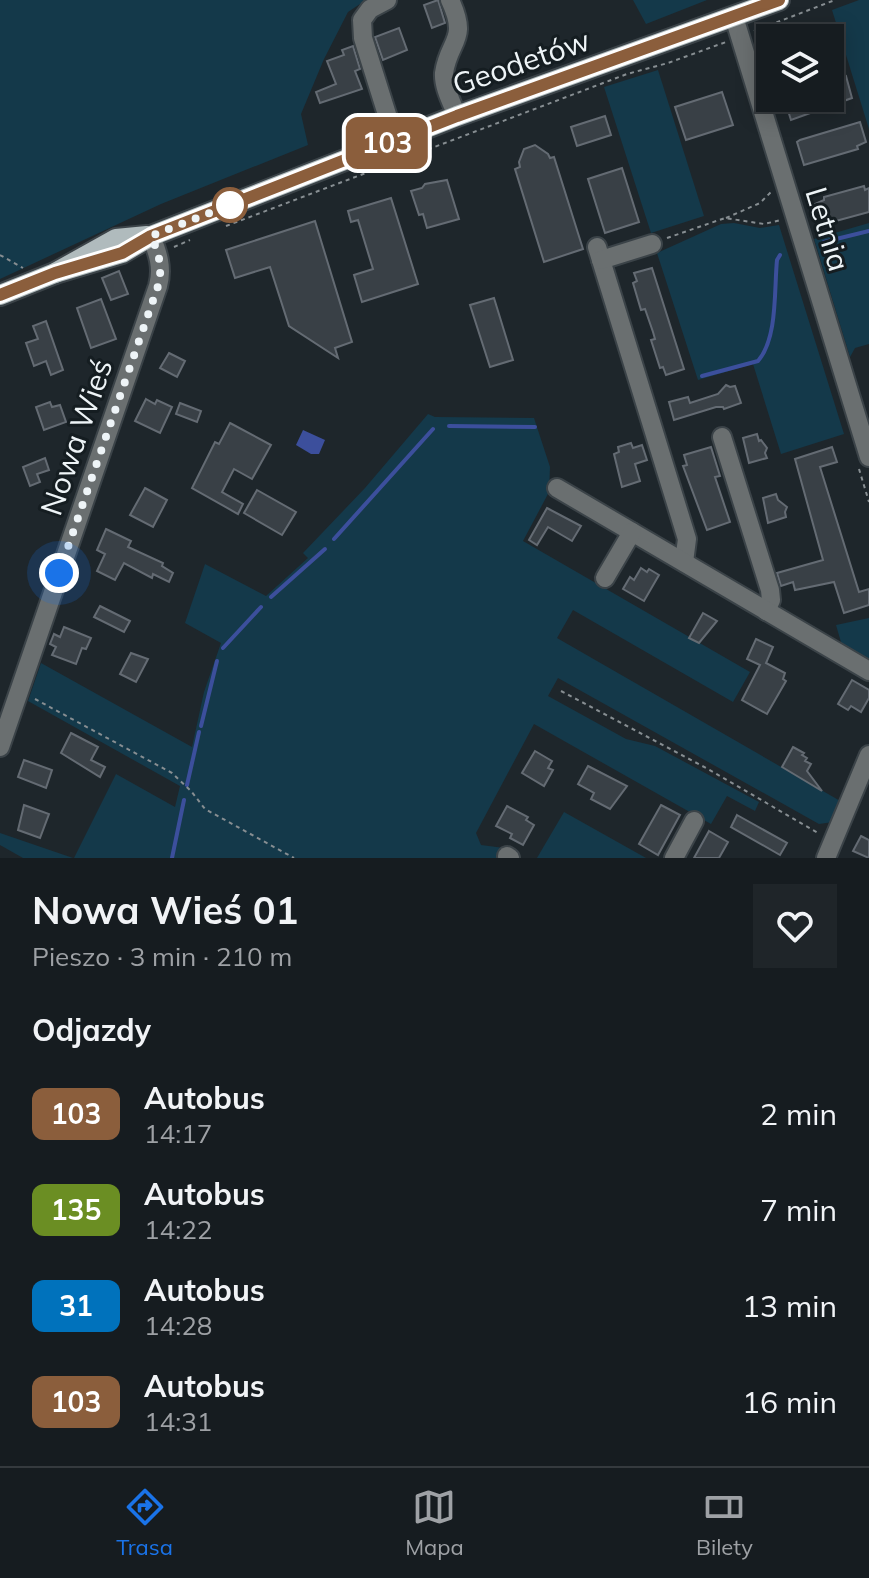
<!DOCTYPE html>
<html lang="pl">
<meta charset="utf-8">
<style>
:root{--surface:#161c20;--page:#1f2529;--text:#f1f3f6;--muted:#9ea1a5;--line:#353a3e;--accent:#1a73e8}
body{margin:0;font-family:Mulish,sans-serif;background:var(--page);color:var(--text);height:100vh;display:flex;flex-direction:column;font-size:30px;white-space:nowrap}
*{box-sizing:border-box;margin:0}
p{font-size:26px;color:var(--muted)}
.icon{flex:none;width:44px;height:44px;fill:none;stroke:currentColor;stroke-width:2;stroke-linecap:round;stroke-linejoin:round}
.map{position:relative;height:858px;overflow:hidden}
.sheet{display:flex;flex-direction:column;background:var(--surface);flex:1}
.sheet>*{flex:none}
.badge{padding:0 16px;border-radius:12px;font-size:28px;line-height:52px}
.controls{position:absolute;left:756px;top:24px;display:grid;gap:16px}
.controls a{display:grid;place-items:center;width:88px;height:88px;border-radius:0px;background:var(--surface);box-shadow:0 4px 20px #0003,0 0 0 2px var(--line);font-size:40px}
.you{position:absolute;width:40px;height:40px;margin:-20px;border:6px solid #fff;border-radius:50%;background:#1a73e8;box-shadow:0 0 0 12px #1a73e833}
.map>.badge{position:absolute;translate:-50% -50%;box-shadow:0 0 0 4px #fff}
h2{padding:0 32px;font-size:30px;line-height:72px}
.round{display:grid;place-items:center;flex:none;width:84px;height:84px;border-radius:0px;background:var(--page)}
.summary{display:flex;align-items:center;justify-content:space-between;height:136px;padding:0 32px}
h1{font-size:38px;font-weight:700;line-height:60px}
ul{padding:0;list-style:none}
li{display:flex;align-items:center;gap:24px;height:96px;padding:0 32px}
li div{flex:1}
li b{display:block;font-size:30px}
li em{font-style:normal}
li .badge{min-width:88px;font-weight:700;text-align:center}
.tabs{display:flex;justify-content:space-around;align-items:center;height:112px;border-top:2px solid var(--line);background:var(--surface);font-size:22px;color:var(--muted)}
.tabs a{display:grid;justify-items:center;gap:4px}
.tabs .active{color:var(--accent)}
.map>svg:first-child{display:block}
</style>
<div class="map">
<svg width="869" height="858" viewBox="0 0 869 858">
<rect width="100%" height="100%" fill="#1e262b"/>
<g fill="#14394a">
<path d="M0,0H366L348,12L324,59L301,114L308,145L161,204L0,279Z"/>
<path d="M633,0H707L646,24Z"/>
<path d="M859,0H869V129L832,10Z"/>
<path d="M658,70L704,216L651,233L604,87Z"/>
<path d="M734,223L760,228L779,225L844,434L781,454L753,364L698,380L657,253L721,224Z"/>
<path d="M869,223V344L855,348L850,357L814,239Z"/>
<path d="M428,414L435,417L534,418L550,467L549,492L523,541L750,672L733,702L573,610L557,638L842,802L833,822L819,824L558,678L548,696L626,739L655,746L759,802L755,811L727,796L711,824L534,724L476,833L481,845L504,848L499,858H74L116,774L175,807L180,786L28,701L41,663L192,747L204,692L221,643L185,623L205,564L266,596L308,558L303,553L365,488Z"/>
<path d="M869,618V665L843,649L836,625Z"/>
<path d="M564,812L646,858H537Z"/>
<path d="M0,833L73,858H23L0,845Z"/>
</g>
<path fill="#3c4f9c" d="M303,430L325,440L319,454H311L296,445Z"/>
<g fill="none" stroke-linecap="round" stroke-linejoin="round">
<g stroke="#3c4f9c" stroke-width="4">
<path d="M824,242L869,231"/>
<path d="M702,376L758,361C778,338 774,289 777,260L780,255"/>
<path d="M449,426L535,427"/>
<path d="M334,539L433,429"/>
<path d="M271,597L325,549"/>
<path d="M223,648L261,607"/>
<path d="M201,726L217,661"/>
<path d="M187,785L199,732"/>
<path d="M172,858L184,800"/>
</g>
</g>
<g fill="#394046" stroke="#646b73" stroke-width="2">
<path d="M438,0L445,23L432,28L424,5Z"/>
<path d="M399,28L407,50L383,60L375,37Z"/>
<path d="M353,46L360,69L355,71L362,89L320,103L316,92L336,84L327,61L344,55L342,50Z"/>
<path d="M846,76L852,98L791,120L784,98H830V81Z"/>
<path d="M722,92L733,125L686,140L675,107Z"/>
<path d="M605,116L611,135L577,146L571,127Z"/>
<path d="M860,122L866,142L857,146L858,149L804,165L797,142L800,140Z"/>
<path d="M535,145L548,154L550,158L554,157L583,249L544,262L515,169L520,167L519,162L524,149Z"/>
<path d="M622,168L639,222L605,233L588,179Z"/>
<path d="M447,180L459,219L427,228L423,214L419,215L411,191L422,188L425,184Z"/>
<path d="M864,186L865,190L869,188V212L821,225L815,204L824,200V197Z"/>
<path d="M391,198L418,284L362,302L354,275L373,269L358,220L351,222L348,211Z"/>
<path d="M315,221L352,342L335,348L338,358L289,326L270,267L235,278L226,250Z"/>
<path d="M652,268L684,369L666,375L663,367L660,368L651,340L655,339L653,332L645,309L641,310L633,283L637,281L634,273Z"/>
<path d="M119,271L128,294L111,300L102,278Z"/>
<path d="M494,298L513,360L490,367L470,305Z"/>
<path d="M101,299L116,339L91,348L77,308Z"/>
<path d="M46,321L63,370L51,375L46,361L34,366L26,343L38,339L33,326Z"/>
<path d="M169,353L185,361L177,377L160,368Z"/>
<path d="M726,385L730,387L735,386L741,403L724,409L723,407H716L674,420L669,402L688,397L690,403L718,394Z"/>
<path d="M146,399L155,404L157,400L172,407L160,433L135,421Z"/>
<path d="M50,402L52,407L60,405L66,422L44,430L36,407Z"/>
<path d="M180,403L201,411L197,422L176,414Z"/>
<path d="M230,423L271,445L252,479L234,469L222,492L243,504L238,514L192,488L215,442L219,444Z"/>
<path d="M757,434L759,441L761,440L767,448L765,453L767,458L749,463L743,438Z"/>
<path d="M631,443L633,448L642,445L647,460L635,464L640,481L622,487L614,454L619,452L618,447Z"/>
<path d="M711,447L720,476L715,477L730,522L707,530L683,466L687,465L684,455Z"/>
<path d="M832,447L837,462L820,467L859,592L869,589V605L844,613L834,582L795,590L793,582L781,586L777,573L823,560L795,459Z"/>
<path d="M45,458L49,470L37,474L40,482L30,486L23,467Z"/>
<path d="M145,488L167,500L153,527L130,515Z"/>
<path d="M257,490L296,512L282,535L244,513Z"/>
<path d="M776,494L778,500L787,507L785,512L786,517L768,523L763,498Z"/>
<path d="M547,508L581,526L572,541L548,527L537,545L529,540Z"/>
<path d="M106,529L131,541L128,547L163,563L162,566L173,573L169,582L153,574L152,578L124,563L115,580L97,571L105,554L97,550Z"/>
<path d="M641,568L647,572L649,569L659,575L644,601L623,589L630,577L634,580Z"/>
<path d="M100,606L130,621L124,632L94,617Z"/>
<path d="M703,613L717,621L699,643L689,638Z"/>
<path d="M64,627L91,638L86,649L82,648L76,664L52,655L56,647L50,644L54,634L60,637Z"/>
<path d="M756,639L773,647L766,663L785,673L783,679L786,681L767,714L742,700L760,665L747,659Z"/>
<path d="M131,653L148,659L136,682L120,674Z"/>
<path d="M852,680L869,690V698L861,712L851,706L848,710L838,704Z"/>
<path d="M71,733L98,747L91,760L105,767L100,777L61,753Z"/>
<path d="M793,747L804,753L802,755L807,758L805,761L811,764L807,771L822,791L782,767Z"/>
<path d="M535,751L552,761L548,768L553,770L544,786L522,773Z"/>
<path d="M24,760L52,770L46,788L18,777Z"/>
<path d="M588,766L627,786L610,809L591,799L594,793L578,784Z"/>
<path d="M24,805L49,814L40,838L18,830Z"/>
<path d="M661,805L680,815L658,855L639,844Z"/>
<path d="M507,806L528,817L526,820L534,825L523,845L510,838L512,834L496,826Z"/>
<path d="M737,815L787,843L780,855L731,827Z"/>
<path d="M709,831L728,842L719,858H694Z"/>
<path d="M861,836L869,840V858L853,851Z"/>
</g>
<g fill="none" stroke-linecap="round" stroke-linejoin="round">
<g stroke="#3b4348" stroke-width="22">
<g id="minor">
<path d="M387,0L370,9L362,20L363,38L395,140"/>
<path d="M450,0C469,41 449,39 444,73C443,87 452,103 457,116"/>
<path d="M734,17L869,457"/>
<path d="M597,247L687,539L684,562"/>
<path d="M601,260L652,244"/>
<path d="M722,437L770,590L771,600L766,611"/>
<path d="M557,488L869,671"/>
<path d="M605,578L632,532"/>
<path d="M0,747L158,286C163,268 158,253 151,236"/>
<path d="M507,856L510,858"/>
<path d="M674,858L694,821"/>
<path d="M826,858L869,755"/>
</g>
</g>
<g stroke="#3b4348" stroke-width="24">
<g id="major">
<path d="M55,273L122,253L151,236L457,116L779,0"/>
<path d="M0,295L55,273L116,239L147,236"/>
</g>
</g>
<g stroke="#878e92" stroke-width="2" stroke-dasharray="4 4" stroke-linecap="butt">
<path d="M754,31L835,0"/>
<path d="M726,218L760,203L772,191"/>
<path d="M226,226L627,74L668,63L726,42"/>
<path d="M667,238L725,218L764,224L781,220"/>
<path d="M174,247L190,240"/>
<path d="M0,255L23,268"/>
<path d="M859,469L869,502"/>
<path d="M561,691L708,769L818,833"/>
<path d="M35,699L172,773L191,791L205,809L294,858"/>
</g>
<use href="#minor" stroke="#6a6f70" stroke-width="18"/>
<use href="#major" stroke="#b0bbbd" stroke-width="20"/>
</g>
<g fill="none" stroke-linecap="round" stroke-linejoin="round">
<g stroke="#fff" stroke-width="18">
<path id="line" d="M0,295L55,273L122,253L151,236L457,116L779,0"/>
</g>
<use href="#line" stroke="#8b5e3c" stroke-width="12"/>
<path stroke="#eef4f7" stroke-width="8" stroke-dasharray="0 14.4" d="M59,573L158,286C163,268 159,253 151,236L230,205"/>
</g>
<circle fill="#fff" stroke="#8b5e3c" stroke-width="4" cx="230" cy="205" r="16"/>
<g text-anchor="middle" dominant-baseline="central" stroke-width="6" stroke-linejoin="round" paint-order="stroke">
<g font-size="30" fill="#eef4f7" stroke="#151d21">
<text transform="translate(521 62) rotate(-19)">Geodetów</text>
<text transform="translate(828 229) rotate(73)">Letnia</text>
<text transform="translate(76 437) rotate(-71)">Nowa Wieś</text>
</g>
</g>
</svg>
<div class="controls">
<a><svg class="icon" aria-label="layers" viewBox="0 0 24 24"><path d="M12 4l9 5-9 5-9-5zM3 14l9 5 9-5"/></svg></a>
</div>
<div class="you" style="left:59px;top:573px"></div>
<b class="badge" style="left:387px;top:143px;background:#8b5e3c;color:#fff">103</b>
</div>
<section class="sheet">
<div class="summary"><div><h1>Nowa Wieś 01</h1><p>Pieszo · 3 min · 210 m</p></div><a class="round"><svg class="icon" aria-label="heart" viewBox="0 0 24 24"><path d="M12 20l-8-8c-3-5 5-10 8-4 3-6 11-1 8 4z"/></svg></a></div>
<h2>Odjazdy</h2>
<ul>
<li><span class="badge" style="background:#8b5e3c;color:#fff">103</span><div><b>Autobus</b><p>14:17</p></div><em>2 min</em></li>
<li><span class="badge" style="background:#6b8e23;color:#fff">135</span><div><b>Autobus</b><p>14:22</p></div><em>7 min</em></li>
<li><span class="badge" style="background:#0072bc;color:#fff">31</span><div><b>Autobus</b><p>14:28</p></div><em>13 min</em></li>
<li><span class="badge" style="background:#8b5e3c;color:#fff">103</span><div><b>Autobus</b><p>14:31</p></div><em>16 min</em></li>
</ul>
</section>
<nav class="tabs">
<a class="active"><svg class="icon" aria-label="directions" viewBox="0 0 24 24"><path d="M12 3l9 9-9 9-9-9zM9 14v-3h6M13 9l2 2-2 2"/></svg>Trasa</a>
<a><svg class="icon" aria-label="map" viewBox="0 0 24 24"><path d="M3 6l6-2 6 2 6-2v14l-6 2-6-2-6 2zM9 4v14M15 6v14"/></svg>Mapa</a>
<a><svg class="icon" aria-label="tickets" viewBox="0 0 24 24"><path d="M3 7h18v10H3zM15 7v10"/></svg>Bilety</a>
</nav>
